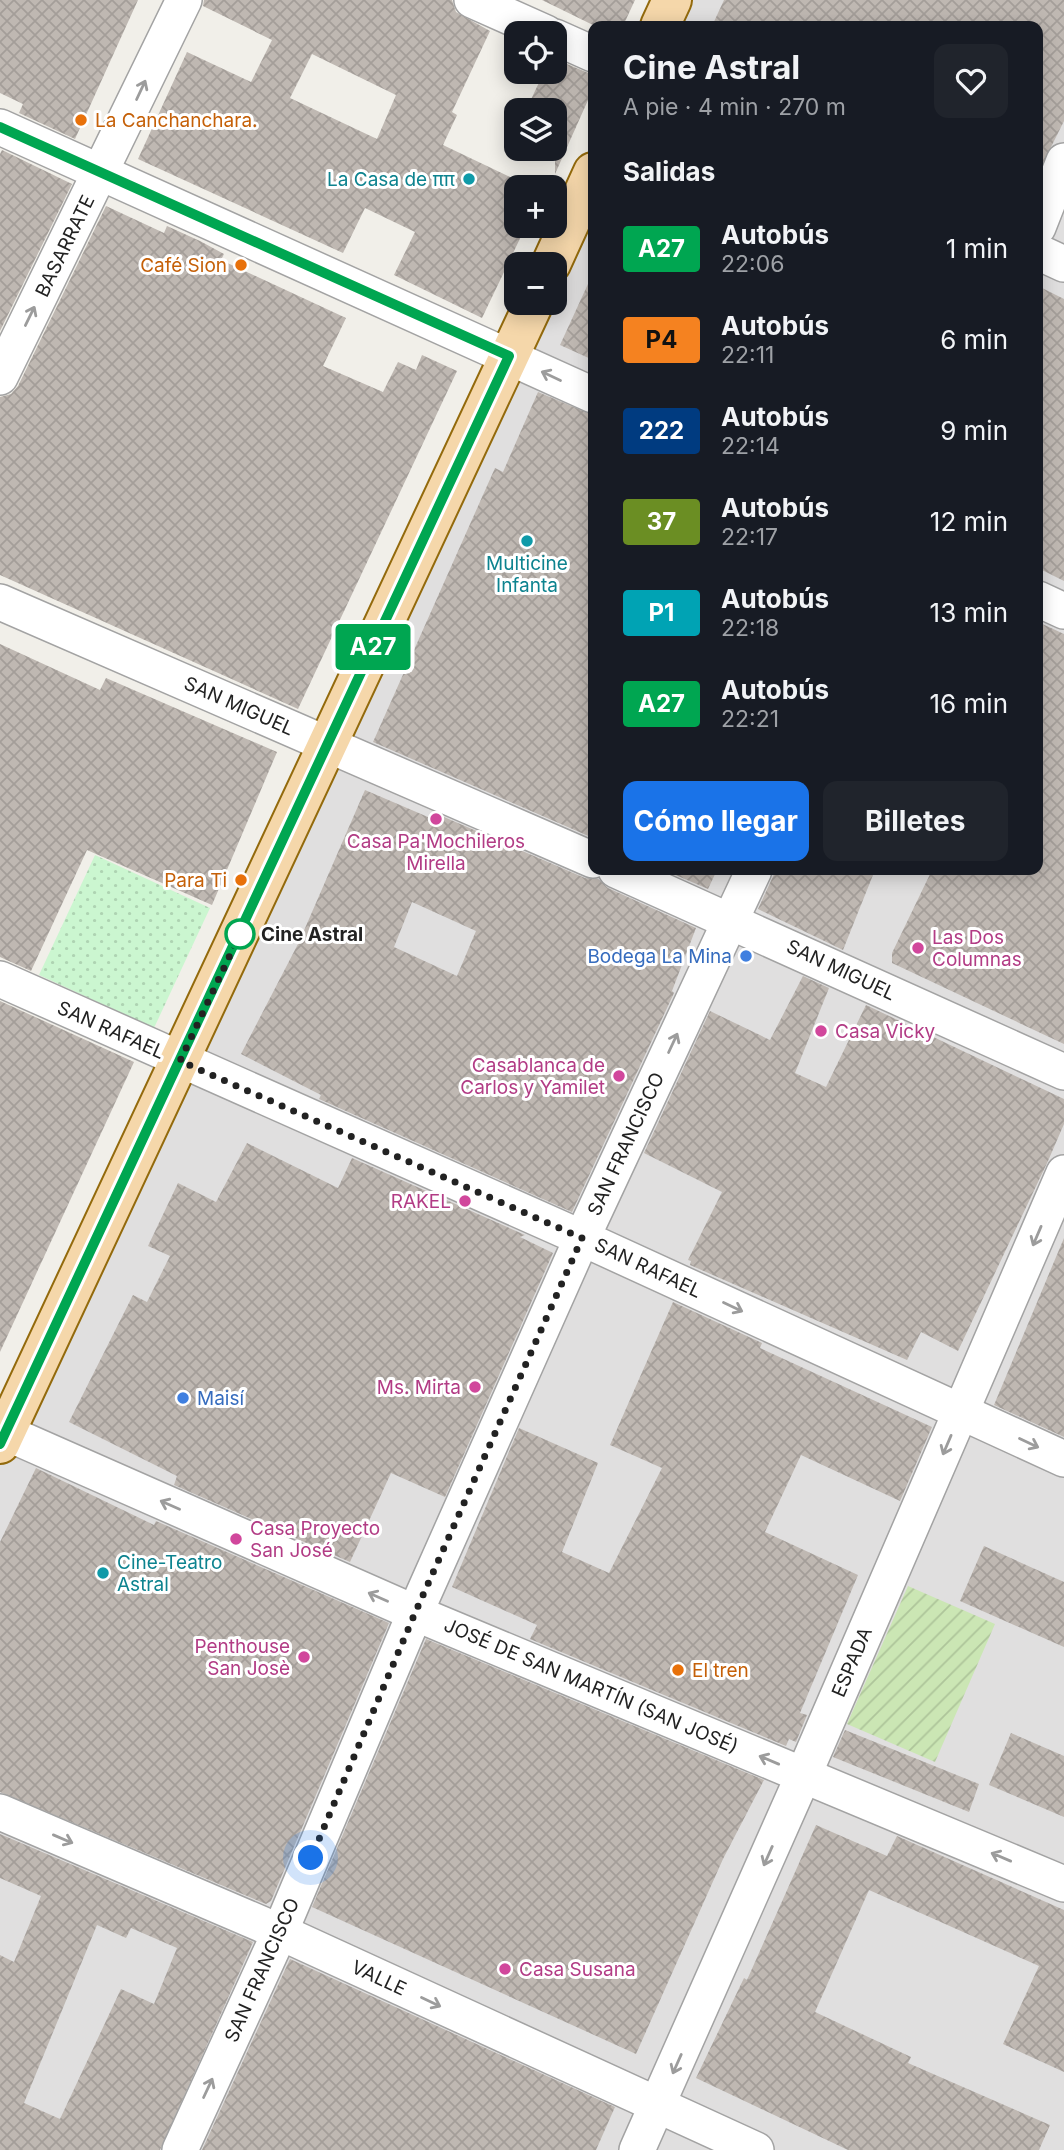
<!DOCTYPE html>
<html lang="es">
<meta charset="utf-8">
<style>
:root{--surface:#171b24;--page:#20242c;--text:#f1f3f6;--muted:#9ea1a6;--accent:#1a73e8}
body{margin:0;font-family:Inter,sans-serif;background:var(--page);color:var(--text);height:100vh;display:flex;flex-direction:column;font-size:26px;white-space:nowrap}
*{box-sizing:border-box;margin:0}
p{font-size:23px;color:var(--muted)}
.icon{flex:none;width:38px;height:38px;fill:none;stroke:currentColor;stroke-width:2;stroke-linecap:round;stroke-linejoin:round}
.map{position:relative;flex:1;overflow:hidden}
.sheet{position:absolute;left:588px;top:21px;width:455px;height:854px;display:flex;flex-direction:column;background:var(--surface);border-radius:14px;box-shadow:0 4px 18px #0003}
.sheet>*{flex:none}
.badge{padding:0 14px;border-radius:5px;font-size:24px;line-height:46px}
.buttons{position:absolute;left:504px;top:21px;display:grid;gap:14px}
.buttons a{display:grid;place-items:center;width:63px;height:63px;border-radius:14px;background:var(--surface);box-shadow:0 4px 18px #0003;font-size:35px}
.you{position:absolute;width:35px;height:35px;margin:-18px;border:5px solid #fff;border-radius:50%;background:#1a73e8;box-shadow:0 0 0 10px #1a73e833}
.map>.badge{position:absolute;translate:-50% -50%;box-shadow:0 0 0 4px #fff}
h2{padding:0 35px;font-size:26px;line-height:63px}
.round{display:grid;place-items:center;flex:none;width:74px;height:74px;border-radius:14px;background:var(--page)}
.headline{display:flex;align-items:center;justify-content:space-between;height:119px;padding:0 35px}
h1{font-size:33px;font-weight:700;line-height:52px}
.cta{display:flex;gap:14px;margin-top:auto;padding:14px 35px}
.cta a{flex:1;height:80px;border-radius:14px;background:var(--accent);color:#fff;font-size:28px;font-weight:700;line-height:80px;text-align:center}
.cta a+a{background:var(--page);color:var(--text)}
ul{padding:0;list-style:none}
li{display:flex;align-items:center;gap:21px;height:91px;padding:0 35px}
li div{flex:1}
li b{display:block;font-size:26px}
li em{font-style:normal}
li .badge{min-width:77px;font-weight:700;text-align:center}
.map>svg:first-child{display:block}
</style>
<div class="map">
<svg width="1064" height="2150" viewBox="0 0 1064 2150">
<defs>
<pattern id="park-dots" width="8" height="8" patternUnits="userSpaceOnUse" patternTransform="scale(1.75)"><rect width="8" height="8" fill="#cbf6d0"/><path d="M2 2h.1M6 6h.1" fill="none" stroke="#aed3b2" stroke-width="1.8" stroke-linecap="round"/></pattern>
<pattern id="garden-furrows" width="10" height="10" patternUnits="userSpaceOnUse" patternTransform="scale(1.75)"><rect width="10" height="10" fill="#cbe6b4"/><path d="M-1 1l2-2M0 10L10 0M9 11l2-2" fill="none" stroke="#aec59a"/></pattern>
<pattern id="building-cross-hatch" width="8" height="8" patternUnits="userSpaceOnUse" patternTransform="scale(1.75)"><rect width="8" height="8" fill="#bfb8b2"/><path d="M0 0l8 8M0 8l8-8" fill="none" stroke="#a49e99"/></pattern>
</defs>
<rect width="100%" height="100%" fill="#f1efe9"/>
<path fill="#e0dfdf" d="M672,0H1064V2150H0V1444L534,303H555V264L593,172V870H1038V26H660Z"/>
<path fill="url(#park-dots)" d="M95,855L210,908L154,1028L39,975Z"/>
<path fill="url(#garden-furrows)" d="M908,1586L995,1624L935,1762L847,1724Z"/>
<g fill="url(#building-cross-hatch)" fill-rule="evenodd">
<path d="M0,0H138L75,139L19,113L23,104L0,93Z"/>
<path d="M204,0H452L456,12L490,31L452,112L457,115L443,145L531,187H516V226H526L482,318L394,275L415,232L365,208L343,253L138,159L187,52L251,82L272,40L203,6ZM312,54L396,95L377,139L290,98Z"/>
<path d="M542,0H635L623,26H595Z"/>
<path d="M724,0H1064V121L1038,173V26H712Z"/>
<path d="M555,59L593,75V89L555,174V110H526L544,72H555Z"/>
<path d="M2,150L72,184L0,331V154Z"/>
<path d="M106,206L164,233L167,226L200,241L224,254L221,260L346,318L323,366L383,392L398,362L416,370L422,355L457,371L298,709L0,575V397L11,394L18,386Z"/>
<path d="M593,273V360L560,345Z"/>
<path d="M1038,286L1064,299V581L1038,568Z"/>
<path d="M538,392L593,415V838L373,742L495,468L503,472Z"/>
<path d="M1038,622L1064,634V1044L892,963V953L932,870H1038Z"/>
<path d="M0,644L100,690L106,678L277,752L212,905L87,850L31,971L0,957Z"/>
<path d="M365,790L442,823L444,817L585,878L598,879L608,888L696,928L672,991L674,993L572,1212L319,1099L321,1095L241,1054L299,942ZM412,902L476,931L457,976L394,947Z"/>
<path d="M664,870H717L708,889Z"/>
<path d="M776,870H875L843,950L758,909Z"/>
<path d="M803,976L829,988L795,1073L826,1087L866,1005L1064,1099V1124L1048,1161L958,1351L921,1332L907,1360L690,1265L691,1261L688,1260L722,1192L644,1153L710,1011L770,1040Z"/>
<path d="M0,1001L134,1062L0,1352Z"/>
<path d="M247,1143L338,1188L352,1158L525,1235L520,1237L553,1253L445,1497L391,1473L350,1562L174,1485L177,1476L69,1422L133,1295L147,1302L170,1256L148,1246L178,1183L216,1202Z"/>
<path d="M1064,1238V1437L994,1405Z"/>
<path d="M673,1302L762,1343L760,1348L932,1427L900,1501L801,1455L765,1532L858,1575L800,1713L807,1715L796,1742L789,1739L786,1746L530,1639L537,1625L452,1587L519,1428L598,1463L562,1552L609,1573L662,1468L610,1445Z"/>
<path d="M36,1468L154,1525L156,1521L389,1623L271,1901L266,1904L0,1792V1542Z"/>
<path d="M984,1546L1064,1582V1647L960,1601Z"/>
<path d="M426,1639L764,1780L723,1859L636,2054L312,1907Z"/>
<path d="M845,1730L979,1784L969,1812L833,1757Z"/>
<path d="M1011,1733L1064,1756V1817L989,1785Z"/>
<path d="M816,1825L887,1856L897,1836L1064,1910V2072L1003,2044L1039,1966L869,1890L815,2012L911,2057L908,2063L1050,2125L1039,2150H848L696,2078L744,1978L747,1980Z"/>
<path d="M0,1834L253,1942L160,2150H0V1955L14,1962L41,1896L0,1878ZM97,1925L126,1938L131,1928L177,1948L154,2004L121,1989L60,2119L24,2103Z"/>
<path d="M290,1959L615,2107L596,2150H202Z"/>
</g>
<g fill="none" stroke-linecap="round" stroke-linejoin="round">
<g stroke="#a3a3a3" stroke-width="38">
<g id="minor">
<path d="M472,0L546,33"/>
<path d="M555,37L593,54"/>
<path d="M0,127L593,395"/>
<path d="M1038,227L1064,161"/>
<path d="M1038,252L1064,264"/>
<path d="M0,377L184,0"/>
<path d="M1038,599L1064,611"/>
<path d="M0,602L593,860"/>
<path d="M616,870L1064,1072"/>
<path d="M0,979L582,1238L1064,1459"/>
<path d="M0,1430L415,1613L1064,1884"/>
<path d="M0,1812L280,1932L756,2150"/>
<path d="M180,2150L280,1932L415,1613L582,1238L754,870"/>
<path d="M637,2150L804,1774L1064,1173"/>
</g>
</g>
<g stroke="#936a0c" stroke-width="42">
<g id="major">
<path d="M660,26L672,0"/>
<path d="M551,264L593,172"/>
<path d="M0,1444L534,303"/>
</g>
</g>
<use href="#minor" stroke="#fff" stroke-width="35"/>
<use href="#major" stroke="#f5d7aa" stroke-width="38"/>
</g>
<defs><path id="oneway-shaft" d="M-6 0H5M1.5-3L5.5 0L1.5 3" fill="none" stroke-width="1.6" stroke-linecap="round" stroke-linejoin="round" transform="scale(1.75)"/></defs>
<g stroke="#9c9c9c">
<use href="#oneway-shaft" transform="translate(141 90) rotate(-65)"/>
<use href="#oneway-shaft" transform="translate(30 316) rotate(-64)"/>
<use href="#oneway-shaft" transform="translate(551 376) rotate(-155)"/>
<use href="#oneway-shaft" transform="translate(673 1043) rotate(-65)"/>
<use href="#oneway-shaft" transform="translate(1037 1236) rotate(113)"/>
<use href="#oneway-shaft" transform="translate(733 1307) rotate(25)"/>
<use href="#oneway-shaft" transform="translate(1029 1443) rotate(25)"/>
<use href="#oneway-shaft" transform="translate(947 1445) rotate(113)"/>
<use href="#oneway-shaft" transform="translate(170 1505) rotate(-156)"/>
<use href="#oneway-shaft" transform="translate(378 1597) rotate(-156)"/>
<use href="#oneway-shaft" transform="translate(769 1760) rotate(-157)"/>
<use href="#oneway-shaft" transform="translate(63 1839) rotate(23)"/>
<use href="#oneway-shaft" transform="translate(768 1856) rotate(114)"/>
<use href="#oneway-shaft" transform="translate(1001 1857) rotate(-157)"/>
<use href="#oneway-shaft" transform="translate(431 2002) rotate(25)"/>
<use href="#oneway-shaft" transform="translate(677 2064) rotate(114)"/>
<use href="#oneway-shaft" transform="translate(208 2088) rotate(-65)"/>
</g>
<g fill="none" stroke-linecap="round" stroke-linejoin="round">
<g stroke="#fff" stroke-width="16">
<path id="line" d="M0,127L509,356L0,1444"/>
</g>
<use href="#line" stroke="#00a651" stroke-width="10"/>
<path stroke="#222" stroke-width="7" stroke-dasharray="0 12.6" d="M240,934L180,1061L582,1238L415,1613L311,1858"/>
</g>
<g fill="#e8710a" stroke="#fff" stroke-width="2.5">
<circle cx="81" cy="120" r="7"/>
<circle cx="241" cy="265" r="7"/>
<circle cx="241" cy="880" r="7"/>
<circle cx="678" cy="1670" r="7"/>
</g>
<g fill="#0f9aa8" stroke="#fff" stroke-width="2.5">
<circle cx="469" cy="179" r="7"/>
<circle cx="527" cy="541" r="7"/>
<circle cx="103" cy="1573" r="7"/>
</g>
<g fill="#d1479c" stroke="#fff" stroke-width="2.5">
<circle cx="436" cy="819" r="7"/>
<circle cx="918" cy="948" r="7"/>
<circle cx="821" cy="1031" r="7"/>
<circle cx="619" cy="1076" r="7"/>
<circle cx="465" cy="1201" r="7"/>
<circle cx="475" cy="1387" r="7"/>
<circle cx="236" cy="1539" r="7"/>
<circle cx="304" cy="1657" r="7"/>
<circle cx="505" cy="1969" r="7"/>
</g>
<circle fill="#fff" stroke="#00a651" stroke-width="3.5" cx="240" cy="934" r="14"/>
<g fill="#3f7fe0" stroke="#fff" stroke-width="2.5">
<circle cx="746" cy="956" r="7"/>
<circle cx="183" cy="1398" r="7"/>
</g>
<g text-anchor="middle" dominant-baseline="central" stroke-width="6" stroke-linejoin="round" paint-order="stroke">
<g font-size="19" fill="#c56008" stroke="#fff" text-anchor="start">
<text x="95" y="120">La Canchanchara.</text>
<text x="227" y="265" text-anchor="end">Café Sion</text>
<text x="227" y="880" text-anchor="end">Para Ti</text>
<text x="692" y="1670">El tren</text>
</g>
<g font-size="19" fill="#0d838f" stroke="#fff" text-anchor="end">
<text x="455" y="179">La Casa de ππ</text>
<text x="527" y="563" text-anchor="middle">Multicine<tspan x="527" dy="22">Infanta</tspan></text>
<text x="117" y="1562" text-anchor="start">Cine-Teatro<tspan x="117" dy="22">Astral</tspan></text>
</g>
<g font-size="19" fill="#222" stroke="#fff">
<text transform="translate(65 246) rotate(-64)">BASARRATE</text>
<text transform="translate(239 706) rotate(24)">SAN MIGUEL</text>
<text transform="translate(841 970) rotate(25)">SAN MIGUEL</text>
<text transform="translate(111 1030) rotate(24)">SAN RAFAEL</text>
<text transform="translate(626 1144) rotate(-65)">SAN FRANCISCO</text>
<text transform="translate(648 1268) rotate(25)">SAN RAFAEL</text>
<text transform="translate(852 1662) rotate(-67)">ESPADA</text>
<text transform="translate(591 1686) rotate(23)">JOSÉ DE SAN MARTÍN (SAN JOSÉ)</text>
<text transform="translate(262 1970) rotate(-66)">SAN FRANCISCO</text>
<text transform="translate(379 1978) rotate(25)">VALLE</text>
</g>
<g font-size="19" fill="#b23c85" stroke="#fff" text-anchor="start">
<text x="436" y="841" text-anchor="middle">Casa Pa'Mochileros<tspan x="436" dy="22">Mirella</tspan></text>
<text x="932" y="937">Las Dos<tspan x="932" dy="22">Columnas</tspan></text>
<text x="835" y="1031">Casa Vicky</text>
<text x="605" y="1065" text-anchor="end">Casablanca de<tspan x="605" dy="22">Carlos y Yamilet</tspan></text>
<text x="451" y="1201" text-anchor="end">RAKEL</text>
<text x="461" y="1387" text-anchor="end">Ms. Mirta</text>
<text x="250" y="1528">Casa Proyecto<tspan x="250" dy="22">San José</tspan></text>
<text x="290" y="1646" text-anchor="end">Penthouse<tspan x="290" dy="22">San Josè</tspan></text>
<text x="519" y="1969">Casa Susana</text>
</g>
<g font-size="19" font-weight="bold" fill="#222" stroke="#fff" text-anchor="start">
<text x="261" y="934">Cine Astral</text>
</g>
<g font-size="19" fill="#366cbe" stroke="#fff" text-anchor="end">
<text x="732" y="956">Bodega La Mina</text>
<text x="197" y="1398" text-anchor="start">Maisí</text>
</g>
</g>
</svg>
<div class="buttons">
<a><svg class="icon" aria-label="locate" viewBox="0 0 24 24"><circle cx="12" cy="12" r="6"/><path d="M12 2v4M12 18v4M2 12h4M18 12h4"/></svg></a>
<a><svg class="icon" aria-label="layers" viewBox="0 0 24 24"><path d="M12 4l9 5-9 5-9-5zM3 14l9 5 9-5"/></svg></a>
<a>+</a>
<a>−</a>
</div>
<div class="you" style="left:311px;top:1858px"></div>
<b class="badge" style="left:373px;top:647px;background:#00a651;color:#fff">A27</b>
<section class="sheet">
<div class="headline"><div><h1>Cine Astral</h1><p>A pie · 4 min · 270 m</p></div><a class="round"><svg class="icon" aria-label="heart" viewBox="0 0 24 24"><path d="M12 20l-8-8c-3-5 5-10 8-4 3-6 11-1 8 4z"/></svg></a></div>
<h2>Salidas</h2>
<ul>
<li><span class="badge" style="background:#00a651;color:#fff">A27</span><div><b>Autobús</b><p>22:06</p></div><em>1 min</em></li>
<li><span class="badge" style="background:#f58220;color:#111">P4</span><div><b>Autobús</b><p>22:11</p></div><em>6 min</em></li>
<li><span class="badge" style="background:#003b80;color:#fff">222</span><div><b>Autobús</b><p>22:14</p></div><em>9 min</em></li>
<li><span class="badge" style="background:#6b8e23;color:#fff">37</span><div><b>Autobús</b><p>22:17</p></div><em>12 min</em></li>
<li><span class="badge" style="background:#00a3b4;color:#fff">P1</span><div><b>Autobús</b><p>22:18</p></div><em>13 min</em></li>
<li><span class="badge" style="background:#00a651;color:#fff">A27</span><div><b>Autobús</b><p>22:21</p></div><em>16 min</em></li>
</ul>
<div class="cta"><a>Cómo llegar</a><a>Billetes</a></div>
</section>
</div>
